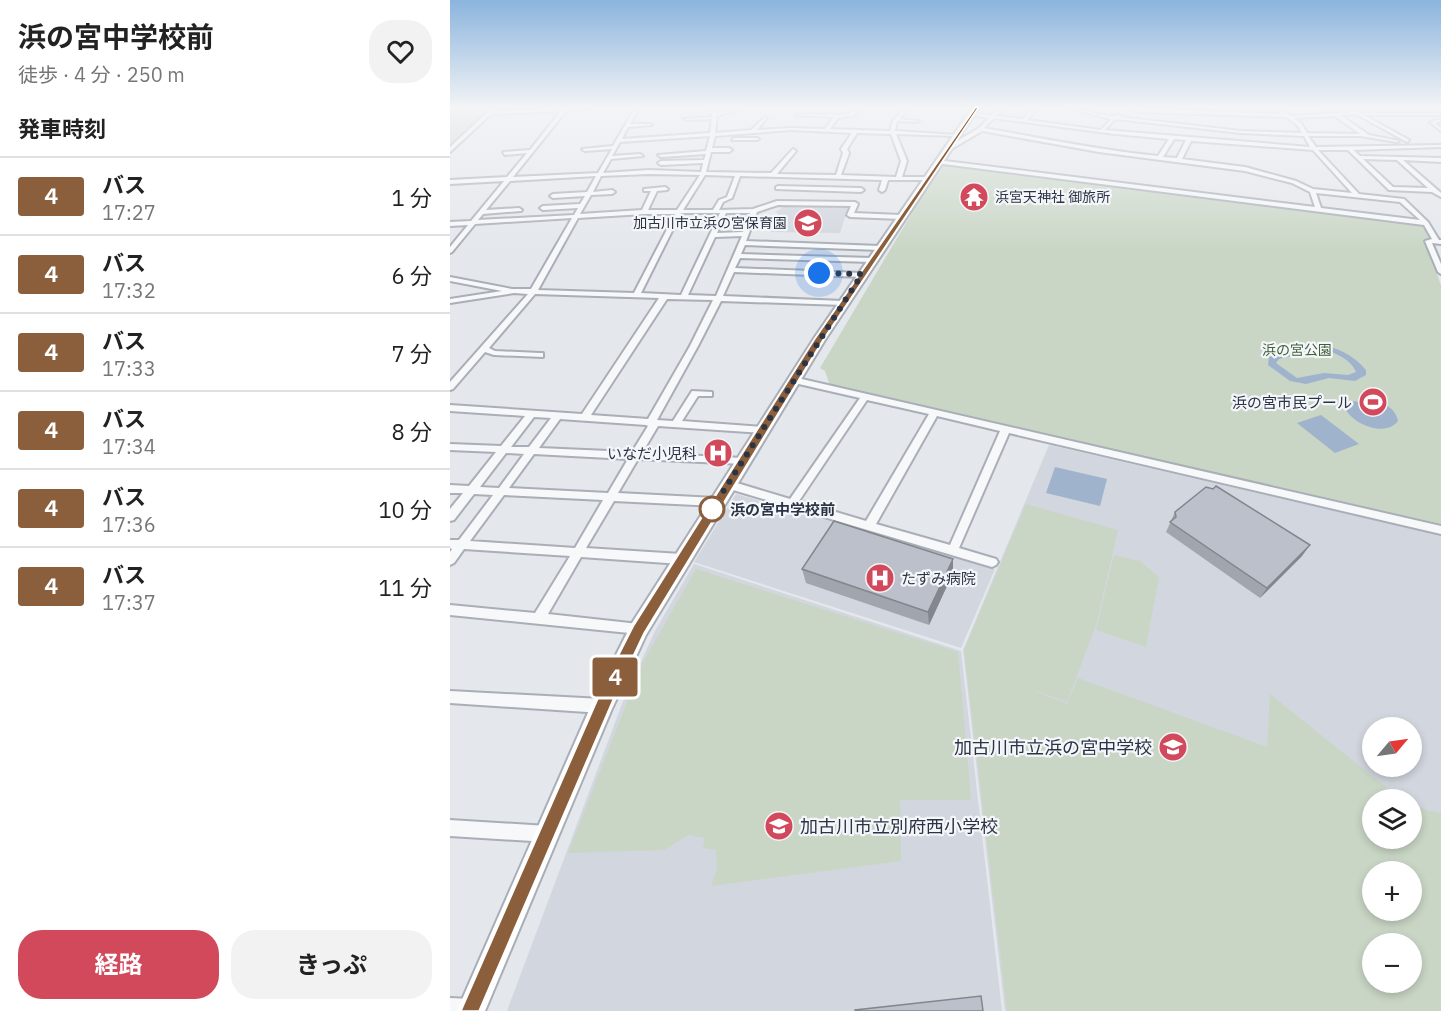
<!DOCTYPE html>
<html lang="ja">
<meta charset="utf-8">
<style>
:root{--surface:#fff;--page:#f2f2f2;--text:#222;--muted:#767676;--line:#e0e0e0;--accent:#d1495b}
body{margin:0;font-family:"IBM Plex Sans","Noto Sans JP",sans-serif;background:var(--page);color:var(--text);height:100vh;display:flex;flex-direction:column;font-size:22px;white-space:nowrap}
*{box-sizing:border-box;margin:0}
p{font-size:20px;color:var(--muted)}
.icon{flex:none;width:33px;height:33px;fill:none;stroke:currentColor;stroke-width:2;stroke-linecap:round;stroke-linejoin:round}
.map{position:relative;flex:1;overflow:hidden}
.panel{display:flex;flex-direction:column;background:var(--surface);width:450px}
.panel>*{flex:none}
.badge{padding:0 12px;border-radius:4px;font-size:21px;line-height:39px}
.needle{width:39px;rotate:61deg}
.buttons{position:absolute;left:912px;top:717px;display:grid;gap:12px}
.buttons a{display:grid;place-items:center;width:60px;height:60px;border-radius:50%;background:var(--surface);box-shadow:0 3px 9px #0003;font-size:30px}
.you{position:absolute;width:30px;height:30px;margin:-15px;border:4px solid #fff;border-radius:50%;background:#1a73e8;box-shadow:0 0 0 9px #1a73e833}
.map>.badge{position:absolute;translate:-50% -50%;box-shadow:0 0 0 3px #fff}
h2{padding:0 18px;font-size:22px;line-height:54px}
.round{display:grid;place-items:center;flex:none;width:63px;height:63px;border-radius:24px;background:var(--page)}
.headline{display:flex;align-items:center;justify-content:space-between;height:102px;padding:0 18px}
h1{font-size:28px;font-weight:700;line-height:45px}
.action{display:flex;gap:12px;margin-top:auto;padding:12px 18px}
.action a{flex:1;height:69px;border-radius:24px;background:var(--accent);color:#fff;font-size:24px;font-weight:700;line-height:69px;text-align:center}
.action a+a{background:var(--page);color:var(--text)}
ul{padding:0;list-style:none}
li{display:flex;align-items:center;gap:18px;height:78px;padding:0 18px;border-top:2px solid var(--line)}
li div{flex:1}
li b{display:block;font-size:22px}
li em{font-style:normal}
li .badge{min-width:66px;font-weight:700;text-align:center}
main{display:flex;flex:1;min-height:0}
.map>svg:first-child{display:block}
</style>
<main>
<section class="panel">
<div class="headline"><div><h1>浜の宮中学校前</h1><p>徒歩 · 4 分 · 250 m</p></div><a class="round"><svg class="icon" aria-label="heart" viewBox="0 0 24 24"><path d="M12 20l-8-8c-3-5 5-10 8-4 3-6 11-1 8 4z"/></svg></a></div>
<h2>発車時刻</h2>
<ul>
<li><span class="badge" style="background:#8b5e3c;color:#fff">４</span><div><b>バス</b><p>17:27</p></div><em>1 分</em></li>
<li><span class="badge" style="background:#8b5e3c;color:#fff">４</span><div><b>バス</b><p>17:32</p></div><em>6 分</em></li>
<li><span class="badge" style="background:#8b5e3c;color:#fff">４</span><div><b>バス</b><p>17:33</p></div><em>7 分</em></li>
<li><span class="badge" style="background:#8b5e3c;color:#fff">４</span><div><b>バス</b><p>17:34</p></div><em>8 分</em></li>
<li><span class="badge" style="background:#8b5e3c;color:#fff">４</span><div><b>バス</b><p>17:36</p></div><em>10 分</em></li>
<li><span class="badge" style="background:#8b5e3c;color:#fff">４</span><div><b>バス</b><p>17:37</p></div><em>11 分</em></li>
</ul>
<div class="action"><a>経路</a><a>きっぷ</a></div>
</section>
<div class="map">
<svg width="991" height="1011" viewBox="0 0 991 1011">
<rect width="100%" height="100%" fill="#e4e7ec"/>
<g fill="#d2d6de" fill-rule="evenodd">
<path d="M337,205L396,207L398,208L390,233L321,232L322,229H318L328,213L325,212Z"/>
<path d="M599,445L991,535V1011H555L513,650ZM922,728H962V766H922ZM922,800H962V838H922ZM922,872H962V910H922ZM922,944H962V982H922Z"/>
<path d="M286,494L545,569L511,648L244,562Z"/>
<path d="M244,564L511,651L552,1011H57L175,696L205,631Z"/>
</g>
<g fill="#c9d6c5" fill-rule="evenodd">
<path d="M0,108H42L0,148Z"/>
<path d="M493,165L975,225L983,238L976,244L991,285V527L380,386L375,371L370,368L472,196Z"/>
<path d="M576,504L668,530L646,625L617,702L568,684L617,704L628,678L817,747L820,694L936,787L957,799L922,800V838H962V802L975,810L991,813V1011H557L514,650ZM922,872H962V910H922ZM922,944H962V982H922Z"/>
<path d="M664,555L690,561L709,577L696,647L646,630Z"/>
<path d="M246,569L508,652L521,800H450L451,861L261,886L267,869L266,850L253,848L255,838L239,835L214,850L118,853L192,664Z"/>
</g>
<g fill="#9fb4cc" fill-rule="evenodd">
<path d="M868,344C886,347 904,355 916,370V375L905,381L879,378L856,384L840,381L818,365L819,356L844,348ZM871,349C884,352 901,359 906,372L898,375L874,373L847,378L826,363L829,359Z"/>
<path d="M904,401L908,402L912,410L926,411L922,403C934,401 946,409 948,421C935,438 902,424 895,408Z"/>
<path d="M871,415L909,444L885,453L847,423Z"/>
<path d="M605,467L657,479L650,506L596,493Z"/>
</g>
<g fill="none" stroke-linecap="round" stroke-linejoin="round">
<g stroke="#a9aeb7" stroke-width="4">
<g id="minor">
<path d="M42,108L46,109L44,111L144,108L116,111L63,177L148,173L162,149L135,151L132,149L163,146L185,108H189L180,124H200L202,125L178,127L172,139L260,133L262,119L236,120L234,119L262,117L263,108H267V113L285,108H293L267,116L265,133L301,130L315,117L317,118L307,130L341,128L375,129L384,117L346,115L348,114L389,115L401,113V108H405V115L388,118L380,129L440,131L443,120L449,115V108H453V115L449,119L469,121L467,122L447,121L445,131L508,135L506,136L446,134L457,161L452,177H477L480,179L479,180H438L435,190L432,192L429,190L432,180L290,176L282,198L273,202L269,210L303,209L327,201L405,202L408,204L404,213L451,215L454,217L451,219L400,217L397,215L401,206L328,205L307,212L296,241L430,246L433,248L430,250L295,245L291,254L421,258L424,260L421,262L290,258L285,268L412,273L415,275L412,277L284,272L273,296L393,301L397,303L393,305L271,301L248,346L207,420L223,421L242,391L262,392V396H248L232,421L313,427L318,430L313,433L208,426L192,453L293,458L298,461L293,464L188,459L168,493L266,498L271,502L266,506L164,501L136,548L231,554L235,556L237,559L235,562L231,564L131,557L98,614L189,624L193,625L195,629L193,633L189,634L0,615V605L85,613L120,556L14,549L4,563L0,565V552L2,549L0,548V540H9L43,495L24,494L4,520L0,521V509L13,493H0V485L19,486L46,452L0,450V444L51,446L75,416L0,411V405L132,414L209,298L85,294L39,348L45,351L90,353H93V357L44,355L35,352L3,389L0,390V382L78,294L64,293L0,303V299L52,291L0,281V277L62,289H81L122,218L25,224L2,252L0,253V247L18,225L0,226V222L21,221L54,181L0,184V180L57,177L77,153L55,155L53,152L80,150L111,111L41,114L0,152V147ZM341,130L402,133L391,149L393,153L386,175L327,174L346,151L343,149L321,173L256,172L261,152H279L282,150L279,148H262L265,136ZM407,133L441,134L451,161L446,177L391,175L399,153L397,149ZM260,136L256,151L208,155L211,157L256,154L254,160L211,161L208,163L211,165L253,163L251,172L199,170L153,173L161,159L193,156L190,154L162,156L170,142ZM199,174L250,175L227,210H198L207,191L217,190L218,189L215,187L194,189V191H201L192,210L130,214L141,195L162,194L165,192L162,190L143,192L151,176ZM255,175L285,176L277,197L269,200L263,210H233ZM146,176L137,192L103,194L100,196L103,198L135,196L130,204L93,206L90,208L93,210L128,208L124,215L28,220L33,214L71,211L72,210L69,208L36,210L60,181ZM231,213H270L231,295L191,293ZM276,213H300L293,232L267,233ZM194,214H225L184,293L88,290L128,218ZM292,236L266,296L238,295L265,237ZM217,299L263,300L240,346L198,419L141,415ZM84,417L101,418L79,447H61ZM110,419L196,425L198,426L182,452L89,448ZM56,453L74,454L49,488L30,487ZM84,454L178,459L158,493L59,488ZM54,495L153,500L125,548L20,541Z"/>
<path d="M548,108H553L546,116L573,119L583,108H588L577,120L651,130L661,119L618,108C635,108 654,119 670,115L672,116L670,117L791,131L852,133L847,125L836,117L690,112L680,108L832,114L823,108H828L841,116L902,112L896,108H902L910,113H991V115H914L959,140L957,142L906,114L890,115L919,135L949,141L947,142L910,136H858L866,147L991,145V147L903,150L910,156L991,158V162L953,160L991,193V197L982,192L939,190L898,150H868L909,194L954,199L978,222L989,240H991V244L982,243L991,264V274L988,272L975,241L982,239L974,225L485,163L487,160L865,207L860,192L842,183L795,171L649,152L532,131L498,151H494V149L529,128L539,118L521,115L519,113L541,115ZM885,116L910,134L857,133L851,123L843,118ZM544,118L665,134L719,139L708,156C649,150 592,138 534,128ZM665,119L791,133L854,136L860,147L655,130ZM724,139L736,140L727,158L713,157ZM741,141L863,150L902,193L863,189L846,181L795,167L732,159ZM913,159L947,160L978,188L943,187ZM866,193L950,202L970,220L871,208Z"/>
<path d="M991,119V121L985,123L991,128V131L980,122Z"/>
<path d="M284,138H307L309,139L307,140H282Z"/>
<path d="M328,186L411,188L414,190L411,192L326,189V187Z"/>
<path d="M343,377L991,526V534L559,433L509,548L546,559L548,562L546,565L542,567L273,487L272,484L277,480L340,499L410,398L340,382L339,380ZM417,400L479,414L416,521L349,501ZM487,416L550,431L500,545L426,524Z"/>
<path d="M0,691L152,699L157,701L159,706L157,711L152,713L0,703Z"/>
<path d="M0,820L98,826L103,829L106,834L103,839L98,842L0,836Z"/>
<path d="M0,998L21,999L27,1002L30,1008L29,1011H0Z"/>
</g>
</g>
<g stroke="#a9aeb7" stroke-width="4">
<path id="secondary" d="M522,108H529L375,340L196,635L161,711L35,1011H7L144,699L182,623L363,340Z"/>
</g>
<use href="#minor" fill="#f7f8fa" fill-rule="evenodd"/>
<use href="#secondary" fill="#fff" fill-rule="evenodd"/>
</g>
<g fill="#a1a5ae">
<path d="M725,512L852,556L810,598L716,532Z"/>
<path d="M503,559V573L479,625L356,583L352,569Z"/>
</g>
<g fill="#83868d">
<path d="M860,545L852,556L810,598L817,588Z"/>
<path d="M503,559V573L479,625L478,612Z"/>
</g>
<g fill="#bbc0ca" stroke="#83868d" stroke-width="1.5">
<path d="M766,486L860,545L817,588L720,522L726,517L725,512L756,487L763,489Z"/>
<path d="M384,521L503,559L478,612L352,569Z"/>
<path d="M531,996L533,1011H405V1010Z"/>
</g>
<linearGradient id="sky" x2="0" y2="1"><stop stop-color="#8bb4dd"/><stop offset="0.43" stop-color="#f3f4f6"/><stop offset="1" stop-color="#f3f4f6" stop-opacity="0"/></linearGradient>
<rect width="991" height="250" fill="url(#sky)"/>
<path fill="#8b5e3c" stroke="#fff" stroke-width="1.5" d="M526,107L528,108L373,340L194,633L169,686L29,1011H11L14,1004L157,678L184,625L364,340Z"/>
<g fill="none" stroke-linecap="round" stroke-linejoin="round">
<path stroke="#2b3445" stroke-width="6" stroke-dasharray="0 10.8" d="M262,509L412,274L369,273"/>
</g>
<defs>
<g id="temple-disc" transform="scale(1.5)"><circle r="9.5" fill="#d1495b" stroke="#f4f6f9"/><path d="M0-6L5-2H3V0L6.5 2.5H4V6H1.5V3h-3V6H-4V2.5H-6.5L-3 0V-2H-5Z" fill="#fff"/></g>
<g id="school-disc" transform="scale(1.5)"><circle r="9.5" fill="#d1495b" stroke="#f4f6f9"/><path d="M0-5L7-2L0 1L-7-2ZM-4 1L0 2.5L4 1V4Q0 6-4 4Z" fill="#fff"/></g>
<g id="stadium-disc" transform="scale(1.5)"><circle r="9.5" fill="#d1495b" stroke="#f4f6f9"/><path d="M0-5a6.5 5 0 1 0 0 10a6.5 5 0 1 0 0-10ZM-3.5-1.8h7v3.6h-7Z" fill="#fff"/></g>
<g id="hospital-disc" transform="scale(1.5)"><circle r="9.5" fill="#d1495b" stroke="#f4f6f9"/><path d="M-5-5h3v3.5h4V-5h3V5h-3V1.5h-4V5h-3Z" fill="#fff"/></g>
</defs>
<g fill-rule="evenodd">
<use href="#temple-disc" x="524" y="197"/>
<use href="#school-disc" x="358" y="223"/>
<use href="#stadium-disc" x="923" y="402"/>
<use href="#hospital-disc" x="268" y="453"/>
<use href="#hospital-disc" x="430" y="578"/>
<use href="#school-disc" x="723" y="747"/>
<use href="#school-disc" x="329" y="826"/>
</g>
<circle fill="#fff" stroke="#8b5e3c" stroke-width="3" cx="262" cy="509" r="12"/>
<g text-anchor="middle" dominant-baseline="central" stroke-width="4.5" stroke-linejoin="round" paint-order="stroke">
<g font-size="14" fill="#2b3445" stroke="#f4f6f9" text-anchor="start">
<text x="545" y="197">浜宮天神社 御旅所</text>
<text x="337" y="223" text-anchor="end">加古川市立浜の宮保育園</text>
</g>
<g font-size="14" fill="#3f6138" stroke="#f4f6f9">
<text x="847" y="350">浜の宮公園</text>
</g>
<g font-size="15" fill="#2b3445" stroke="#f4f6f9" text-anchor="end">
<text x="902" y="402">浜の宮市民プール</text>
<text x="247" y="453">いなだ小児科</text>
<text x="451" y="578" text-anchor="start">たずみ病院</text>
</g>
<g font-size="15" font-weight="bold" fill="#2b3445" stroke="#f4f6f9" text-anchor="start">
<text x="280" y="509">浜の宮中学校前</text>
</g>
<g font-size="18" fill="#2b3445" stroke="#f4f6f9" text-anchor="end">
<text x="702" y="747">加古川市立浜の宮中学校</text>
<text x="350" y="826" text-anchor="start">加古川市立別府西小学校</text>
</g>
</g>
</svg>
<div class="buttons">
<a><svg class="needle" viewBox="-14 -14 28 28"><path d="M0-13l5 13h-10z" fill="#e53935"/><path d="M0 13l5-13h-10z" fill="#767676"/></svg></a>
<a><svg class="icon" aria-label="layers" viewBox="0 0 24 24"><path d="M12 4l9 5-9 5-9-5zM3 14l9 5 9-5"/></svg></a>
<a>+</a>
<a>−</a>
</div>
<div class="you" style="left:369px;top:273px"></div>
<b class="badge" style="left:165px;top:677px;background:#8b5e3c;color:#fff">４</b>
</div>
</main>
